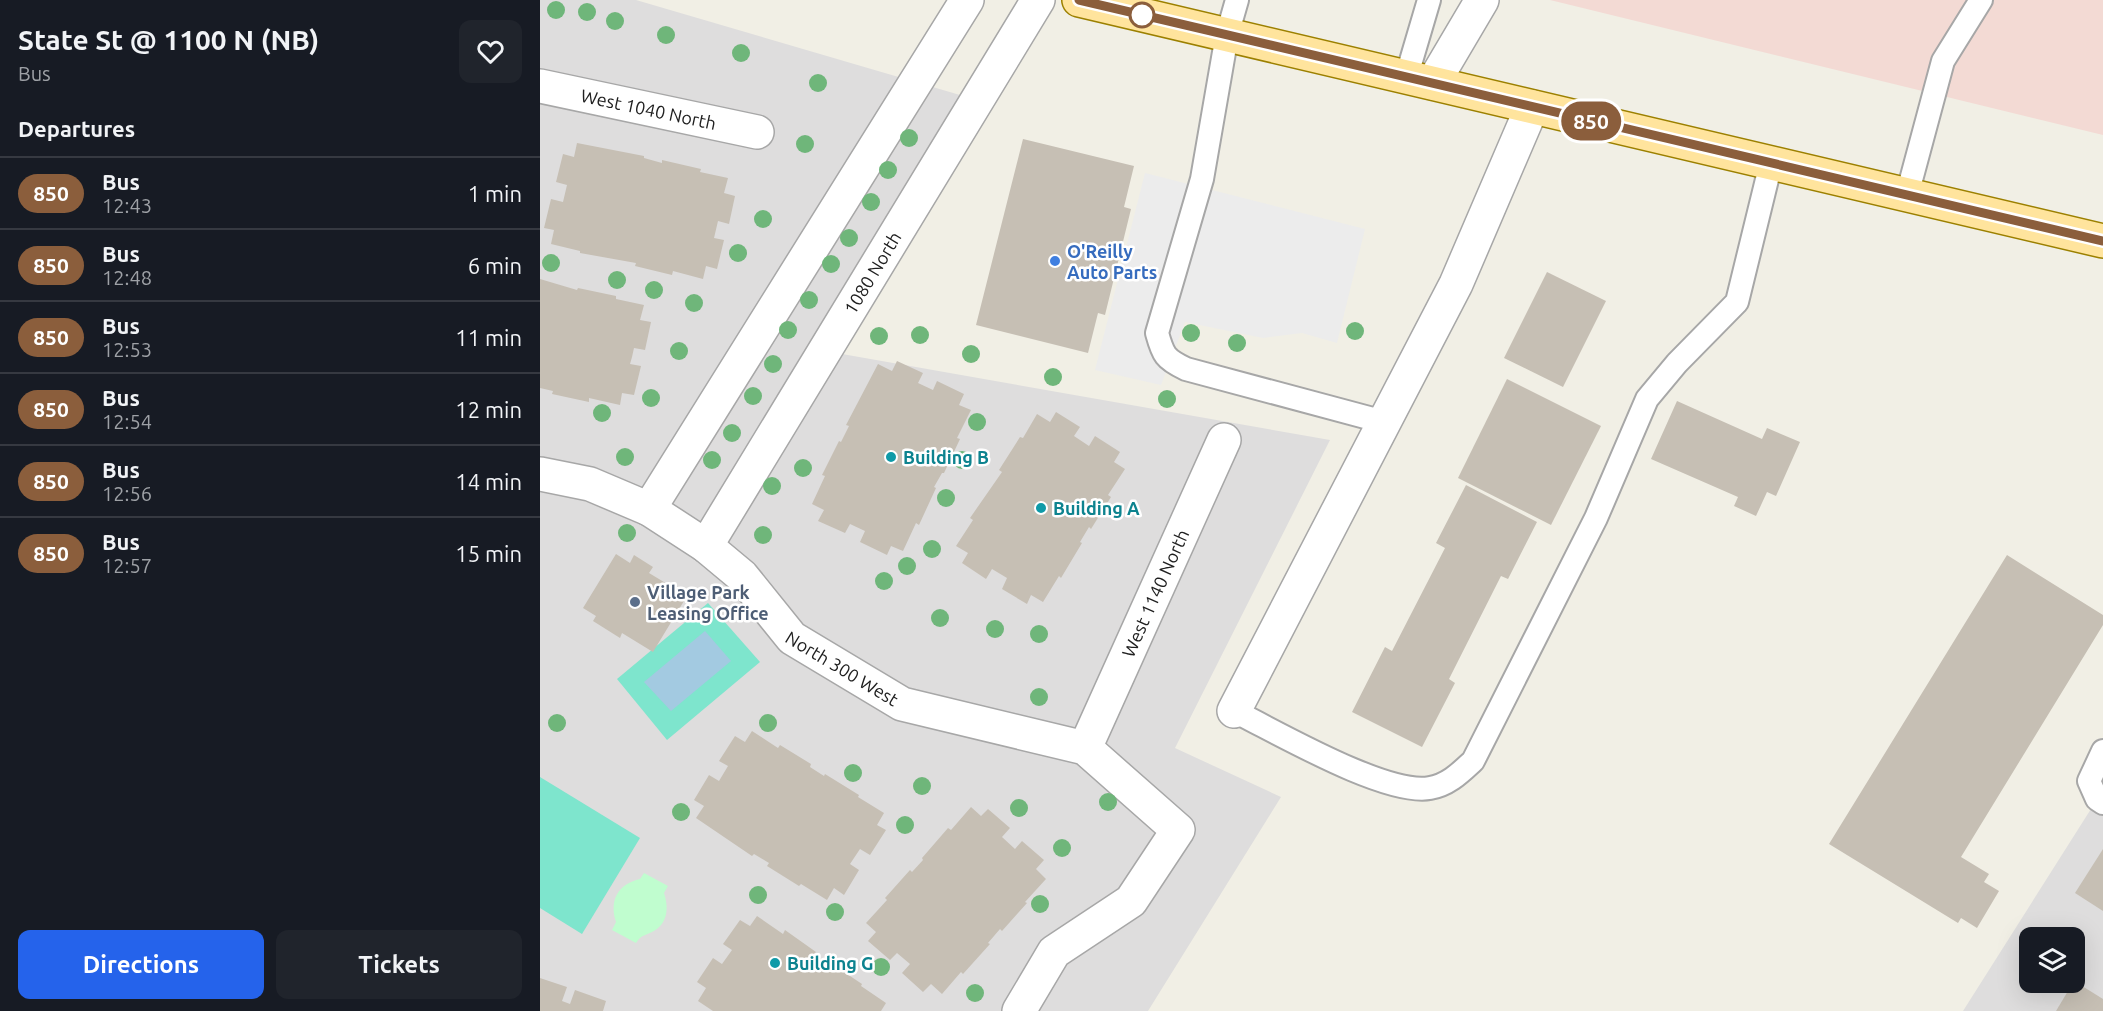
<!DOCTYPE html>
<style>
:root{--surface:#171b24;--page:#20242c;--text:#f1f3f6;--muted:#9ea1a6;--line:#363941;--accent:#2563eb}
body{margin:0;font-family:Ubuntu,sans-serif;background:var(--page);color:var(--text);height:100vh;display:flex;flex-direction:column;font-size:22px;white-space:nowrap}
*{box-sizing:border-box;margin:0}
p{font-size:20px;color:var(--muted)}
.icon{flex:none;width:33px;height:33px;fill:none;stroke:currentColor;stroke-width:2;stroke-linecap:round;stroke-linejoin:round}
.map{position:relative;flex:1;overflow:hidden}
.sheet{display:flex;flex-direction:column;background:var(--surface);width:540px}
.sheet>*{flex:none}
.badge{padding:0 12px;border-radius:20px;font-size:21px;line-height:39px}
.controls{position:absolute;left:1479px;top:927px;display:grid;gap:12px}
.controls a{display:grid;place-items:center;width:66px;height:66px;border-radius:12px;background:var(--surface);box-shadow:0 6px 24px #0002;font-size:30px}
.map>.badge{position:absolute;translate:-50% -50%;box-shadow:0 0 0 3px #fff}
h2{padding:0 18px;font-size:22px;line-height:54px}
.round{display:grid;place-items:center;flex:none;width:63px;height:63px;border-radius:12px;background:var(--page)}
.headline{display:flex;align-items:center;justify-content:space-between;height:102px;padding:0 18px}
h1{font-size:28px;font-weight:600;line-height:45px}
.button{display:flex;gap:12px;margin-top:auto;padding:12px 18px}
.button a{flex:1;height:69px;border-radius:12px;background:var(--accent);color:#fff;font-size:24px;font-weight:600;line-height:69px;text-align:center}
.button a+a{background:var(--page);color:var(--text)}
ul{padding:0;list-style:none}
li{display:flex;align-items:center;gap:18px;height:72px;padding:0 18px;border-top:2px solid var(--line)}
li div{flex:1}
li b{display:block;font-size:22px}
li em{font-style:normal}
li .badge{min-width:66px;font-weight:700;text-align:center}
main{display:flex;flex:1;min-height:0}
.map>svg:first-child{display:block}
</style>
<main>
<section class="sheet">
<div class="headline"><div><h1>State St @ 1100 N (NB)</h1><p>Bus</p></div><a class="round"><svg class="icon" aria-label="heart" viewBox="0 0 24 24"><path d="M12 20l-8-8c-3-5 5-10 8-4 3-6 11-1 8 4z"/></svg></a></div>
<h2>Departures</h2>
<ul>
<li><span class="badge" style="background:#8b5e3c;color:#fff">850</span><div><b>Bus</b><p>12:43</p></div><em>1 min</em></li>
<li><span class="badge" style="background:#8b5e3c;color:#fff">850</span><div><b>Bus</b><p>12:48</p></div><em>6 min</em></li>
<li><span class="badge" style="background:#8b5e3c;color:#fff">850</span><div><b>Bus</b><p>12:53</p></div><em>11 min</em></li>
<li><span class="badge" style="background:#8b5e3c;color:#fff">850</span><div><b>Bus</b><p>12:54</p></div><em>12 min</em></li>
<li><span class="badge" style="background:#8b5e3c;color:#fff">850</span><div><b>Bus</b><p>12:56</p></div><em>14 min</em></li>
<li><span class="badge" style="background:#8b5e3c;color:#fff">850</span><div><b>Bus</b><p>12:57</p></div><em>15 min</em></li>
</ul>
<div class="button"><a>Directions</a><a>Tickets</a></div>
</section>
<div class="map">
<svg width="1563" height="1011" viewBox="0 0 1563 1011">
<rect width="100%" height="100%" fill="#f1efe5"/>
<g fill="#dedddd" fill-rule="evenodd">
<path d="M0,0H96L437,100L285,351L790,440L635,748L741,797L608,1011H0Z"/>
<path d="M1563,790V1011H1423ZM1490,938H1534V982H1490Z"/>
</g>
<path fill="#f3dad4" d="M1010,0H1563V135Z"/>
<path fill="#c0fdcf" d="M104,873L128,886L124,893C129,908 128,924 112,932C104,936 101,935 96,943L72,930L76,922C69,900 78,884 100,879Z"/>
<g fill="#7ee5cd">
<path d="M168,603L220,662L127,740L77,679Z"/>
<path d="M0,777L100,838L42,934L0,908Z"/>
</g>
<path fill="#ececec" d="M605,173L825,229L797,343L762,333L723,338L645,322L621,385L555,370Z"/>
<path fill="#a3cae1" d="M165,631L191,661L131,711L104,682Z"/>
<g fill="#c6bfb4">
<path d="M483,139L594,166L584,207L591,209L565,315L558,313L548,353L436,325Z"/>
<path d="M37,143L104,156V158L122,163V160L161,169L160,172L188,178L184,193L195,196L189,224L178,221L174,238L184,240L177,269L166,266L163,279L133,271L132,275L95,266L96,263L40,253V251L11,244L14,230L4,228L11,199L23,202L27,185L16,182L23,154L34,157Z"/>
<path d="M1007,272L1066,301L1023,387L964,358Z"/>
<path d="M0,279L37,290L38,288L76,296V299L104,305L100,320L111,322L105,350L94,348L92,357L90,364L101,366L94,395L82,393L80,405L49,398V402L12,394L13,391L0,388Z"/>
<path d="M357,361L383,373L378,383L393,390L397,381L424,394L419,405L431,410L417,438L420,439L404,473H402L394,487L396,488L379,525L376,523L363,551L351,546L347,555L320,542L325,531L310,524L305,533L278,521L284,510L272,504L285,476L282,475L299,441L301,442L309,426L306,425L338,364L352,371Z"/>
<path d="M967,379L1061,426L1011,525L918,478Z"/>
<path d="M1137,401L1222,439L1227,428L1260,442L1236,496L1227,492L1216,516L1194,506L1198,497L1111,459Z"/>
<path d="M516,412L540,427L534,436L549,446L555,436L580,452L574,462L585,469L568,495L571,497L551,529L549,527L540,542L542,543L521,578L519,576L503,602L491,595L487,604L462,589L467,578L452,569L446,579L422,563L428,553L416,546L433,520L430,518L462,472L459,470L480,437L483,438L497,414L510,422Z"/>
<path d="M926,485L997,522L968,579L961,576L909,679L915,683L882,747L812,712L845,647L852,651L905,548L896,543Z"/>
<path d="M76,554L90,563L94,555L113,567L109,573L147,596L113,652L82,633L80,638L53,621L56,616L43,608Z"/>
<path d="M1467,555L1563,615V625L1421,857L1449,874L1444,882L1459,891L1437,928L1421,918L1418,923L1289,844Z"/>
<path d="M212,731L238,748L240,745L271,764L270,767L284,776L285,774L319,795L318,797L344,813L337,825L346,830L330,855L320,849L310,864L319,870L304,895L294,888L287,900L261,884L259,886L227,866L229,863L214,854L212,856L156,818L164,806L154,800L169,775L179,781L188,766L179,761L195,736L205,742Z"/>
<path d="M431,807L441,816L448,809L470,828L462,837L475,849L482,841L504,860L496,869L506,879L485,902L487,903L462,931L460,929L448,943L450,944L423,974L421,972L402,994L391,984L383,992L362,973L370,964L357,953L350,960L328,941L336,932L326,923L347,900L345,898L370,870L372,872L383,860L382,858L408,828L411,830Z"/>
<path d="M1563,849V911L1535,893Z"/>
<path d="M217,916L243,934L245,930L276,952L274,954L288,964L289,962L322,984L321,986L346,1003L341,1011H173L158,1001L166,988L157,982L173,958L182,964L192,950L183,944L200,920L210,926Z"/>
<path d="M0,978L27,987L22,1001L30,1004L35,990L66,1001L63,1011H0Z"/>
<path d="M1534,981L1563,999V1011H1516Z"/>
</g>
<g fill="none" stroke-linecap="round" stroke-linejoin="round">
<g stroke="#a7a7a7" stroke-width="26">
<g id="service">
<path d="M697,0L687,35L662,179L617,333C623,355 625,359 646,369L844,422"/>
<path d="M866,78L889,0"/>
<path d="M1367,195L1403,61L1441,0"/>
<path d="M694,711C737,732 846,796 890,788C908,785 920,773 933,761L1056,518L1107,399L1137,363L1197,302L1231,163"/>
<path d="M1563,751L1549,781L1557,799L1563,803"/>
</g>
</g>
<g stroke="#a7a7a7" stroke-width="36">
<g id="minor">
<path d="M893,83L942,0"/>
<path id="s1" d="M0,86L217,132"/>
<path id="s2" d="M0,474L50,484L109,509L166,546L202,576L252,638L362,704L545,748L638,830L591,901L514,952L479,1011"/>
<path d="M109,509L427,0"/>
<path id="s3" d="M166,546L498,0"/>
<path d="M694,711L916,284L992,107"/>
<path id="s4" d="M545,748L684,440"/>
</g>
</g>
<g stroke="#9c8000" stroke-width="36">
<path id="primary" d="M539,0L1563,241"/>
</g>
<use href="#service" stroke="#fff" stroke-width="22"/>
<use href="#minor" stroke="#fff" stroke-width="33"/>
<use href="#primary" stroke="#ffe49d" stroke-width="33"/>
</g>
<g fill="#6fb67a">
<circle cx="16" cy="10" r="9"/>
<circle cx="47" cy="12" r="9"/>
<circle cx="75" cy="21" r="9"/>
<circle cx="126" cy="35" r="9"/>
<circle cx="201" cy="53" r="9"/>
<circle cx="278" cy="83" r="9"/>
<circle cx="369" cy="138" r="9"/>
<circle cx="265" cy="144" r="9"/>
<circle cx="348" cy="170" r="9"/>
<circle cx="331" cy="202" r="9"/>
<circle cx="223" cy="219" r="9"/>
<circle cx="309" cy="238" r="9"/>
<circle cx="198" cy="253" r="9"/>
<circle cx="11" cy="263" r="9"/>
<circle cx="291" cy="264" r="9"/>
<circle cx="77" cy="280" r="9"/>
<circle cx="114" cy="290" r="9"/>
<circle cx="269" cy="300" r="9"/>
<circle cx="154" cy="303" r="9"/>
<circle cx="248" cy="330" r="9"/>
<circle cx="815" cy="331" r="9"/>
<circle cx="651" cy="333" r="9"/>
<circle cx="380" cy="335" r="9"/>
<circle cx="339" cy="336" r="9"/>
<circle cx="697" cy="343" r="9"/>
<circle cx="139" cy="351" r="9"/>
<circle cx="431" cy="354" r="9"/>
<circle cx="233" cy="364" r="9"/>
<circle cx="513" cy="377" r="9"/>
<circle cx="213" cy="396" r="9"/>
<circle cx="111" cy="398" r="9"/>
<circle cx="627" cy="399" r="9"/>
<circle cx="62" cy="413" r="9"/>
<circle cx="437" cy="422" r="9"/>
<circle cx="192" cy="433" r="9"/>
<circle cx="85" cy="457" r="9"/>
<circle cx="172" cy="460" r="9"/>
<circle cx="422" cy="460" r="9"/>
<circle cx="263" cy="468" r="9"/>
<circle cx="232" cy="486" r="9"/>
<circle cx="406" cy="498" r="9"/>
<circle cx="87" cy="533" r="9"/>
<circle cx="223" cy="535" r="9"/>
<circle cx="392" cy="549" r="9"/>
<circle cx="367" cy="566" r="9"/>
<circle cx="344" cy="581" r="9"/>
<circle cx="400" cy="618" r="9"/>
<circle cx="455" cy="629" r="9"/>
<circle cx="499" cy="634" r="9"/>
<circle cx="499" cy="697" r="9"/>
<circle cx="17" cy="723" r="9"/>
<circle cx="228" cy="723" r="9"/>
<circle cx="313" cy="773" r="9"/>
<circle cx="382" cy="786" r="9"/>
<circle cx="568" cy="802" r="9"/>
<circle cx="479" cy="808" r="9"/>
<circle cx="141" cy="812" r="9"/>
<circle cx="365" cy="825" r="9"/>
<circle cx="522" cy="848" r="9"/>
<circle cx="218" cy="895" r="9"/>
<circle cx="500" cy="904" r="9"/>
<circle cx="295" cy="912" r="9"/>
<circle cx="341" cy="967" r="9"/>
<circle cx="435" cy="993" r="9"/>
</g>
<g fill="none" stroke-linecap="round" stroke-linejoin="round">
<g stroke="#fff" stroke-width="14">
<path id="line" d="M539,0L1563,241"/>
</g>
<use href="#line" stroke="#8b5e3c" stroke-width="9"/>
</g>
<circle fill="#fff" stroke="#8b5e3c" stroke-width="3" cx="602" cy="15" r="12"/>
<circle fill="#3f7fe0" stroke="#fff" stroke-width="2" cx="515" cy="261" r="6"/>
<g fill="#0f9aa8" stroke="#fff" stroke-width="2">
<circle cx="351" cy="457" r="6"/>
<circle cx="501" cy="508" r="6"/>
<circle cx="235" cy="963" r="6"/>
</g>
<circle fill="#5c6f8a" stroke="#fff" stroke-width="2" cx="95" cy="602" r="6"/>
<g text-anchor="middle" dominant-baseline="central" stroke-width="5" stroke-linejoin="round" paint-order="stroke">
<g font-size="18" fill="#202020" stroke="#fff">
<text stroke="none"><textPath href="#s1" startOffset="111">West 1040 North</textPath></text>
<text stroke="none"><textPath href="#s3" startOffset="320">1080 North</textPath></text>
<text stroke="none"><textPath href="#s4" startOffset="170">West 1140 North</textPath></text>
<text stroke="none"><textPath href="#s2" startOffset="368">North 300 West</textPath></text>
</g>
<g font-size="18" font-weight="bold" fill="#366cbe" stroke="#fff" text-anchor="start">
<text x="527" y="251">O'Reilly<tspan x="527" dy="21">Auto Parts</tspan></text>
</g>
<g font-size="18" font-weight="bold" fill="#0d838f" stroke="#fff" text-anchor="start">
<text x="363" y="457">Building B</text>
<text x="513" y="508">Building A</text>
<text x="247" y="963">Building G</text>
</g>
<g font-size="18" font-weight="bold" fill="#4e5e75" stroke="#fff" text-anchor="start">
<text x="107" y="592">Village Park<tspan x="107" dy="21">Leasing Office</tspan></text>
</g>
</g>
</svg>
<div class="controls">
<a><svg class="icon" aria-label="layers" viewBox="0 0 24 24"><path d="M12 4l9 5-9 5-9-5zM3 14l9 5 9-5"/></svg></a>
</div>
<b class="badge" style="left:1051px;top:121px;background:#8b5e3c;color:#fff">850</b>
</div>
</main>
